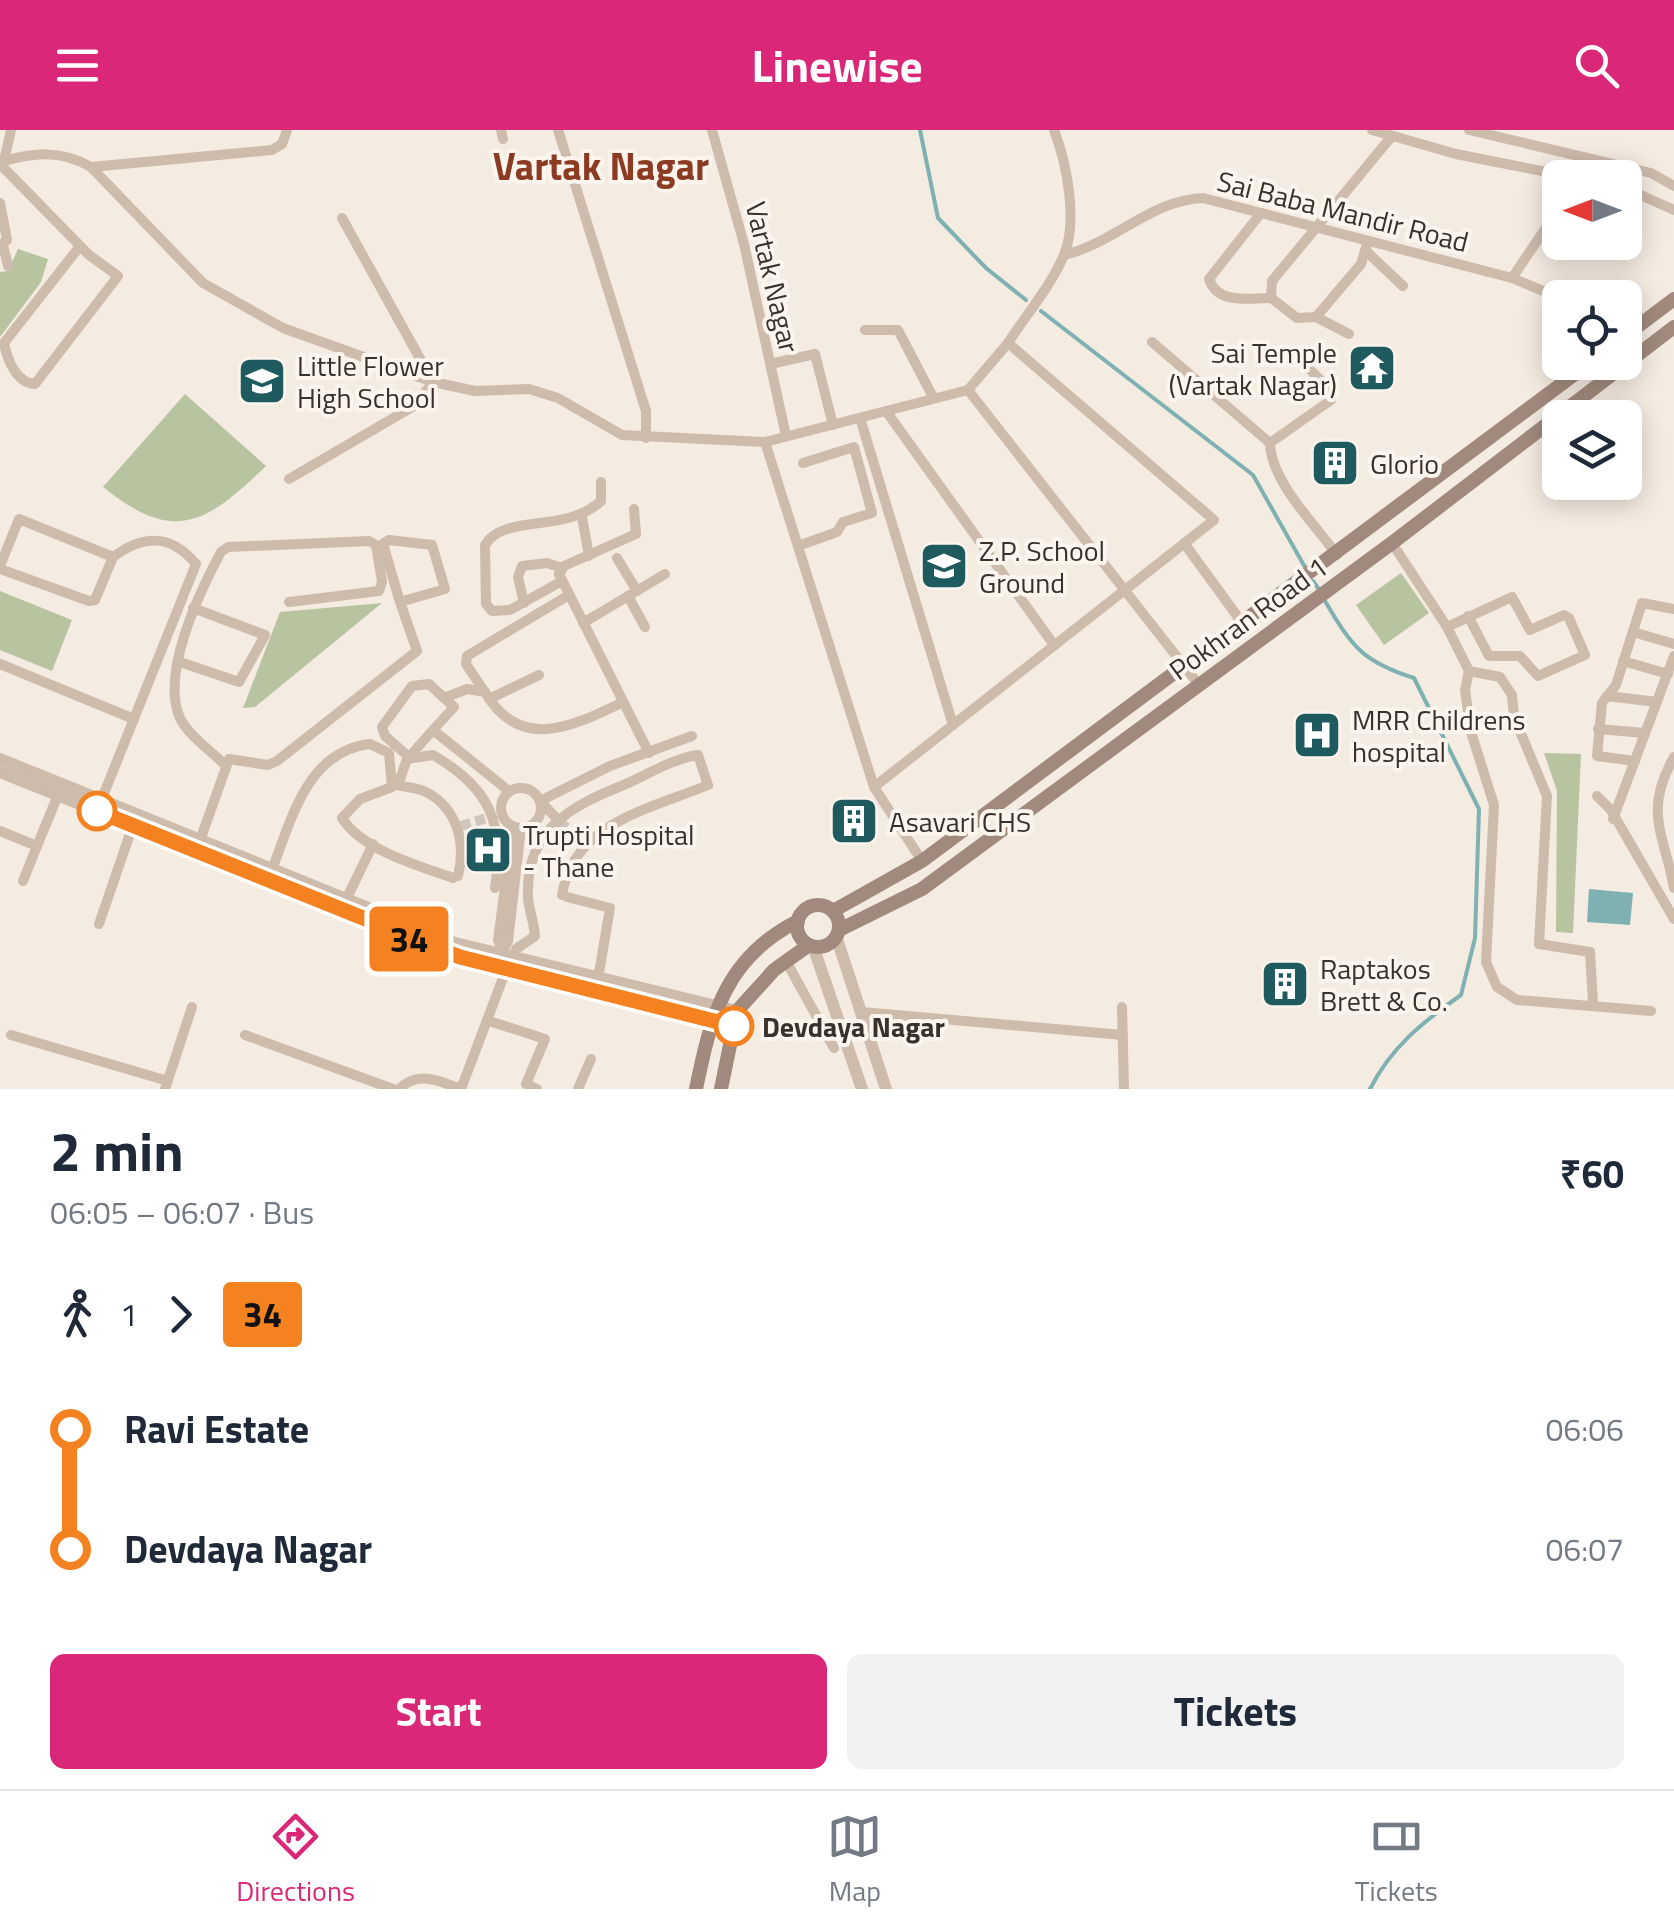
<!DOCTYPE html>
<meta charset="utf-8">
<style>
:root{--surface:#fff;--page:#f2f2f3;--text:#1f2937;--muted:#747a83;--line:#e0e1e3;--accent:#db2777}
body{margin:0;font-family:"Titillium Web",sans-serif;background:var(--page);color:var(--text);height:100vh;display:flex;flex-direction:column;font-size:38px;white-space:nowrap}
*{box-sizing:border-box;margin:0}
p{font-size:32px;color:var(--muted)}
.icon{flex:none;width:55px;height:55px;fill:none;stroke:currentColor;stroke-width:2;stroke-linecap:round;stroke-linejoin:round}
.map{position:relative;height:959px;overflow:hidden}
.panel{display:flex;flex-direction:column;background:var(--surface);flex:1}
.panel>*{flex:none}
.badge{padding:0 20px;border-radius:8px;font-size:35px;line-height:65px}
.needle{width:65px;rotate:270deg}
.controls{position:absolute;left:1542px;top:30px;display:grid;gap:20px}
.controls a{display:grid;place-items:center;width:100px;height:100px;border-radius:15px;background:var(--surface);box-shadow:0 5px 25px #0003;font-size:50px}
.map>.badge{position:absolute;translate:-50% -50%;box-shadow:0 0 0 5px #fff}
.legs{display:flex;align-items:center;gap:15px;height:110px;padding:0 50px;font-size:32px}
.legs p{margin-inline-start:auto}
.summary{display:flex;align-items:center;justify-content:space-between;height:170px;padding:0 50px}
h1{font-size:55px;font-weight:700;line-height:75px}
.cta{display:flex;gap:20px;margin-top:auto;padding:20px 50px}
.cta a{flex:1;height:115px;border-radius:15px;background:var(--accent);color:#fff;font-size:40px;font-weight:700;line-height:115px;text-align:center}
.cta a+a{background:var(--page);color:var(--text)}
ul{padding:0 50px;list-style:none}
li{display:flex;align-items:center;gap:35px;height:120px;font-size:38px}
li i{display:grid;place-items:center;width:15px;height:100%;margin:0 12px;background:currentColor}
li i::after{content:'';width:25px;height:25px;margin:-12px;border:8px solid;border-radius:50%;background:var(--surface)}
li p{margin-inline-start:auto}
li:first-child i{background:linear-gradient(#0000 50%,currentColor 0)}
li:last-child i{background:linear-gradient(currentColor 50%,#0000 0)}
header{display:flex;justify-content:space-between;align-items:center;height:130px;padding:0 50px;background:var(--accent);color:#fff;font-size:45px;font-weight:700}
.menu{display:flex;justify-content:space-around;align-items:center;height:140px;border-top:2px solid var(--line);background:var(--surface);font-size:28px;color:var(--muted)}
.menu a{display:grid;justify-items:center;gap:5px}
.menu .current{color:var(--accent)}
.map>svg:first-child{display:block}
</style>
<header><svg class="icon" aria-label="menu" viewBox="0 0 24 24"><path d="M4 6h16M4 12h16M4 18h16"/></svg>Linewise<svg class="icon" aria-label="search" viewBox="0 0 24 24"><circle cx="10" cy="10" r="6"/><path d="M15 15l6 6"/></svg></header>
<div class="map">
<svg width="1674" height="959" viewBox="0 0 1674 959">
<rect width="100%" height="100%" fill="#f4ebe1"/>
<g fill="#b8c4a0">
<path d="M18,119L48,129L41,152L0,207V142L8,141Z"/>
<path d="M185,264L266,336C207,392 176,416 103,357Z"/>
<path d="M1401,443L1429,483L1384,515L1356,475Z"/>
<path d="M0,461L72,490L52,541L0,520Z"/>
<path d="M382,473L255,577L243,578L280,482Z"/>
<path d="M1544,623L1581,624L1573,803L1556,802L1557,661Z"/>
</g>
<path fill="#7fb0b2" d="M1589,759L1633,763L1630,795L1587,792Z"/>
<g fill="none" stroke-linecap="round" stroke-linejoin="round">
<g stroke="#7fb0b2" stroke-width="4">
<path d="M920,0L938,88L986,138L1026,170"/>
<path d="M1041,181L1253,345L1306,439"/>
<path d="M1313,451L1318,458"/>
<path d="M1325,471C1352,517 1363,532 1414,548L1479,679L1475,808L1461,865C1423,892 1391,917 1370,959"/>
</g>
<g stroke="#cfc6bd" stroke-width="10" stroke-dasharray="10 5" stroke-linecap="butt">
<path d="M559,691L582,711"/>
<path d="M461,696L493,686"/>
</g>
<g stroke="#cdbbac" stroke-width="10">
<path d="M501,0L503,9"/>
<path d="M558,0L646,281V308"/>
<path d="M712,0L744,114L786,306"/>
<path d="M1372,0L1456,24L1577,48"/>
<path d="M1469,0L1651,43L1674,56"/>
<path d="M4,31L11,0"/>
<path d="M0,32C33,23 60,19 91,37L203,153L283,198L433,252L475,261L529,259L558,268L622,305L765,312L968,260L1008,213L1214,390L874,657"/>
<path d="M0,34L89,125L118,146L35,254C16,253 7,229 4,213L80,116"/>
<path d="M91,37L272,20L282,14L287,0"/>
<path d="M1625,58L1674,80"/>
<path d="M0,73L7,110L0,116"/>
<path d="M1261,83L1209,149C1218,175 1248,168 1271,168"/>
<path d="M342,88L433,252"/>
<path d="M1368,111L1361,134L1316,187L1297,188L1271,168L1272,151L1392,6"/>
<path d="M3,115L8,136"/>
<path d="M1366,121L1403,156"/>
<path d="M1064,125C1115,113 1151,70 1203,68L1512,148L1560,168"/>
<path d="M1512,148L1560,77"/>
<path d="M1316,187L1349,204"/>
<path d="M865,200H898L933,267"/>
<path d="M1152,212L1270,313C1271,352 1315,394 1337,425"/>
<path d="M1008,213C1026,185 1051,156 1064,125C1078,91 1067,34 1054,0"/>
<path d="M770,234L815,224L833,295"/>
<path d="M968,260L1199,555"/>
<path d="M886,281L1054,515"/>
<path d="M860,288L953,595"/>
<path d="M765,312L874,657L922,731"/>
<path d="M1270,313L1331,270L1332,261L1304,234"/>
<path d="M289,349L414,276L433,252"/>
<path d="M634,379L636,404L564,436L559,444L649,623"/>
<path d="M582,387L589,426"/>
<path d="M1184,413L1243,494"/>
<path d="M1392,413L1447,497L1469,541L1500,547L1512,565L1514,587L1547,666L1539,814L1590,822L1593,873"/>
<path d="M798,416L837,402L843,392L872,383L854,317L803,333"/>
<path d="M617,428L637,461"/>
<path d="M0,436L19,389L113,427C144,404 171,404 196,434L101,671"/>
<path d="M0,439L89,471L95,470L113,427"/>
<path d="M562,451L510,480L492,481L486,474L485,415C504,383 566,404 601,371V352"/>
<path d="M628,466L645,497"/>
<path d="M524,473L518,447L522,436L547,433L562,438"/>
<path d="M583,493L665,444"/>
<path d="M1447,497L1512,467L1530,500L1564,485L1569,488L1585,525L1538,546L1520,526H1489L1468,486"/>
<path d="M1633,502L1674,514"/>
<path d="M1623,531L1668,544"/>
<path d="M180,532L239,552L265,505L193,478"/>
<path d="M0,534L134,589"/>
<path d="M1469,541L1465,560L1471,602L1494,675L1486,832L1497,857L1517,870L1651,881"/>
<path d="M484,561L466,534L467,526L569,465"/>
<path d="M1607,566L1657,572"/>
<path d="M444,568L467,559L485,562C520,623 573,596 623,572"/>
<path d="M489,569L539,545"/>
<path d="M1598,599L1645,603"/>
<path d="M433,600L409,627L385,606L382,597L412,556L429,554L454,577L433,600L509,661"/>
<path d="M1674,627C1643,682 1664,703 1674,758"/>
<path d="M1635,631L1597,626L1602,573L1616,555L1642,473L1674,479"/>
<path d="M224,634C210,620 188,605 180,588C160,544 200,461 221,422L228,417L369,411L376,415L382,452L379,461L289,472"/>
<circle cx="521" cy="678" r="20"/>
<path d="M1597,666L1611,680L1674,789"/>
<path d="M1613,689L1674,526"/>
<path d="M559,691L540,671L610,636L692,606"/>
<path d="M0,701L37,716L58,665"/>
<path d="M198,716L229,629L268,635L277,631L417,521L400,472L445,459L432,415L389,410L383,414L400,472"/>
<path d="M271,742C291,692 306,621 370,614L389,623L392,657L360,669L342,688C362,720 419,736 453,748"/>
<path d="M458,746C466,714 458,680 428,663C418,657 407,658 398,655L407,629L433,625C490,658 505,693 495,758"/>
<path d="M23,751L37,716"/>
<path d="M567,767L610,778L597,855"/>
<path d="M345,772L373,714"/>
<path d="M99,794L133,695"/>
<path d="M502,819L498,810L513,697"/>
<path d="M786,831L834,918"/>
<path d="M511,834L516,819L535,806C534,792 529,780 528,768C525,699 571,676 626,654C648,644 675,628 698,625L708,655C650,679 573,693 562,765"/>
<path d="M1122,877L1124,959"/>
<path d="M862,882L1123,905"/>
<path d="M489,891L545,909L526,954L537,959"/>
<path d="M11,905L168,951"/>
<path d="M245,905L393,959"/>
<path d="M165,959L192,877"/>
<path d="M399,959C418,940 439,951 461,959"/>
<path d="M461,959L506,840L501,826L508,811L521,698"/>
<path d="M578,959L591,929"/>
</g>
<g stroke="#cdbbac" stroke-width="12">
<path d="M0,629L455,813L737,881"/>
<path d="M0,642L461,827L734,896"/>
<path d="M836,806L886,959"/>
<path d="M813,816L862,959"/>
</g>
<g stroke="#a18a7d" stroke-width="14">
<path d="M1625,206L1674,169"/>
<circle cx="818" cy="796" r="21"/>
<path d="M833,781L922,731L1591,232"/>
<path d="M839,800L922,759L945,742L1392,413L1674,197"/>
<path d="M696,959C711,885 726,827 798,791"/>
<path d="M721,959L737,881L774,840L809,815"/>
</g>
</g>
<g fill="none" stroke-linecap="round" stroke-linejoin="round">
<g stroke="#fff" stroke-width="22">
<path id="line-1" d="M97,681L460,827L734,896"/>
</g>
<use href="#line-1" stroke="#f58220" stroke-width="15"/>
</g>
<defs>
<g id="temple-square" transform="scale(2.5)"><rect x="-9" y="-9" width="18" height="18" rx="4" fill="#1f5a5e" stroke="#fbf5ee"/><path d="M0-6L5-2H3V0L6.5 2.5H4V6H1.5V3h-3V6H-4V2.5H-6.5L-3 0V-2H-5Z" fill="#fff"/></g>
<g id="school-square" transform="scale(2.5)"><rect x="-9" y="-9" width="18" height="18" rx="4" fill="#1f5a5e" stroke="#fbf5ee"/><path d="M0-5L7-2L0 1L-7-2ZM-4 1L0 2.5L4 1V4Q0 6-4 4Z" fill="#fff"/></g>
<g id="building-square" transform="scale(2.5)"><rect x="-9" y="-9" width="18" height="18" rx="4" fill="#1f5a5e" stroke="#fbf5ee"/><path d="M-4-6H4V6H1V3H-1V6H-4ZM-2.5-4.3h1.7v1.8h-1.7ZM.8-4.3h1.7v1.8H.8ZM-2.5-1h1.7V.8h-1.7ZM.8-1h1.7V.8H.8Z" fill="#fff"/></g>
<g id="hospital-square" transform="scale(2.5)"><rect x="-9" y="-9" width="18" height="18" rx="4" fill="#1f5a5e" stroke="#fbf5ee"/><path d="M-5-5h3v3.5h4V-5h3V5h-3V1.5h-4V5h-3Z" fill="#fff"/></g>
</defs>
<g fill-rule="evenodd">
<use href="#temple-square" x="1372" y="238"/>
<use href="#school-square" x="262" y="251"/>
<use href="#building-square" x="1335" y="333"/>
<use href="#school-square" x="944" y="436"/>
<use href="#hospital-square" x="1317" y="605"/>
<use href="#building-square" x="854" y="691"/>
<use href="#hospital-square" x="488" y="720"/>
<use href="#building-square" x="1285" y="854"/>
</g>
<g fill="#fff" stroke="#f58220" stroke-width="5">
<circle cx="97" cy="681" r="18"/>
<circle cx="734" cy="896" r="18"/>
</g>
<g text-anchor="middle" dominant-baseline="central" stroke-width="8" stroke-linejoin="round" paint-order="stroke">
<g font-size="28" fill="#3b302b" stroke="#fbf5ee">
<text transform="translate(1343 81) rotate(14)">Sai Baba Mandir Road</text>
<text transform="translate(773 147) rotate(77)">Vartak Nagar</text>
<text transform="translate(1248 488) rotate(-36)">Pokhran Road 1</text>
</g>
<g font-size="28" fill="#3b302b" stroke="#fbf5ee" text-anchor="start">
<text x="1337" y="222" text-anchor="end">Sai Temple<tspan x="1337" dy="32">(Vartak Nagar)</tspan></text>
<text x="297" y="235">Little Flower<tspan x="297" dy="32">High School</tspan></text>
<text x="1370" y="333">Glorio</text>
<text x="979" y="420">Z.P. School<tspan x="979" dy="32">Ground</tspan></text>
<text x="1352" y="589">MRR Childrens<tspan x="1352" dy="32">hospital</tspan></text>
<text x="889" y="691">Asavari CHS</text>
<text x="523" y="704">Trupti Hospital<tspan x="523" dy="32">- Thane</tspan></text>
<text x="1320" y="838">Raptakos<tspan x="1320" dy="32">Brett &amp; Co.</tspan></text>
</g>
<g font-size="28" font-weight="bold" fill="#3b302b" stroke="#fbf5ee" text-anchor="start">
<text x="762" y="896">Devdaya Nagar</text>
</g>
<g font-size="38" font-weight="bold" fill="#8c3b22" stroke="#fbf5ee">
<text x="601" y="36">Vartak Nagar</text>
</g>
</g>
</svg>
<div class="controls">
<a><svg class="needle" viewBox="-14 -14 28 28"><path d="M0-13l5 13h-10z" fill="#e53935"/><path d="M0 13l5-13h-10z" fill="#747a83"/></svg></a>
<a><svg class="icon" aria-label="locate" viewBox="0 0 24 24"><circle cx="12" cy="12" r="6"/><path d="M12 2v4M12 18v4M2 12h4M18 12h4"/></svg></a>
<a><svg class="icon" aria-label="layers" viewBox="0 0 24 24"><path d="M12 4l9 5-9 5-9-5zM3 14l9 5 9-5"/></svg></a>
</div>
<b class="badge" style="left:409px;top:809px;background:#f58220;color:#111">34</b>
</div>
<section class="panel">
<div class="summary"><div><h1>2 min</h1><p>06:05 – 06:07 · Bus</p></div><b>₹60</b></div>
<div class="legs"><svg class="icon" aria-label="walk" viewBox="0 0 24 24"><circle cx="13" cy="4" r="2"/><path d="M13 8l-2 6 4 7M11 14l-3 7M7 12l3-4h3l4 4"/></svg>1<svg class="icon" aria-label="forward" viewBox="0 0 24 24"><path d="M9 5l7 7-7 7"/></svg><b class="badge" style="background:#f58220;color:#111">34</b></div>
<ul>
<li><i style="color:#f58220"></i><b>Ravi Estate</b><p>06:06</p></li>
<li><i style="color:#f58220"></i><b>Devdaya Nagar</b><p>06:07</p></li>
</ul>
<div class="cta"><a>Start</a><a>Tickets</a></div>
</section>
<nav class="menu">
<a class="current"><svg class="icon" aria-label="directions" viewBox="0 0 24 24"><path d="M12 3l9 9-9 9-9-9zM9 14v-3h6M13 9l2 2-2 2"/></svg>Directions</a>
<a><svg class="icon" aria-label="map" viewBox="0 0 24 24"><path d="M3 6l6-2 6 2 6-2v14l-6 2-6-2-6 2zM9 4v14M15 6v14"/></svg>Map</a>
<a><svg class="icon" aria-label="tickets" viewBox="0 0 24 24"><path d="M3 7h18v10H3zM15 7v10"/></svg>Tickets</a>
</nav>
